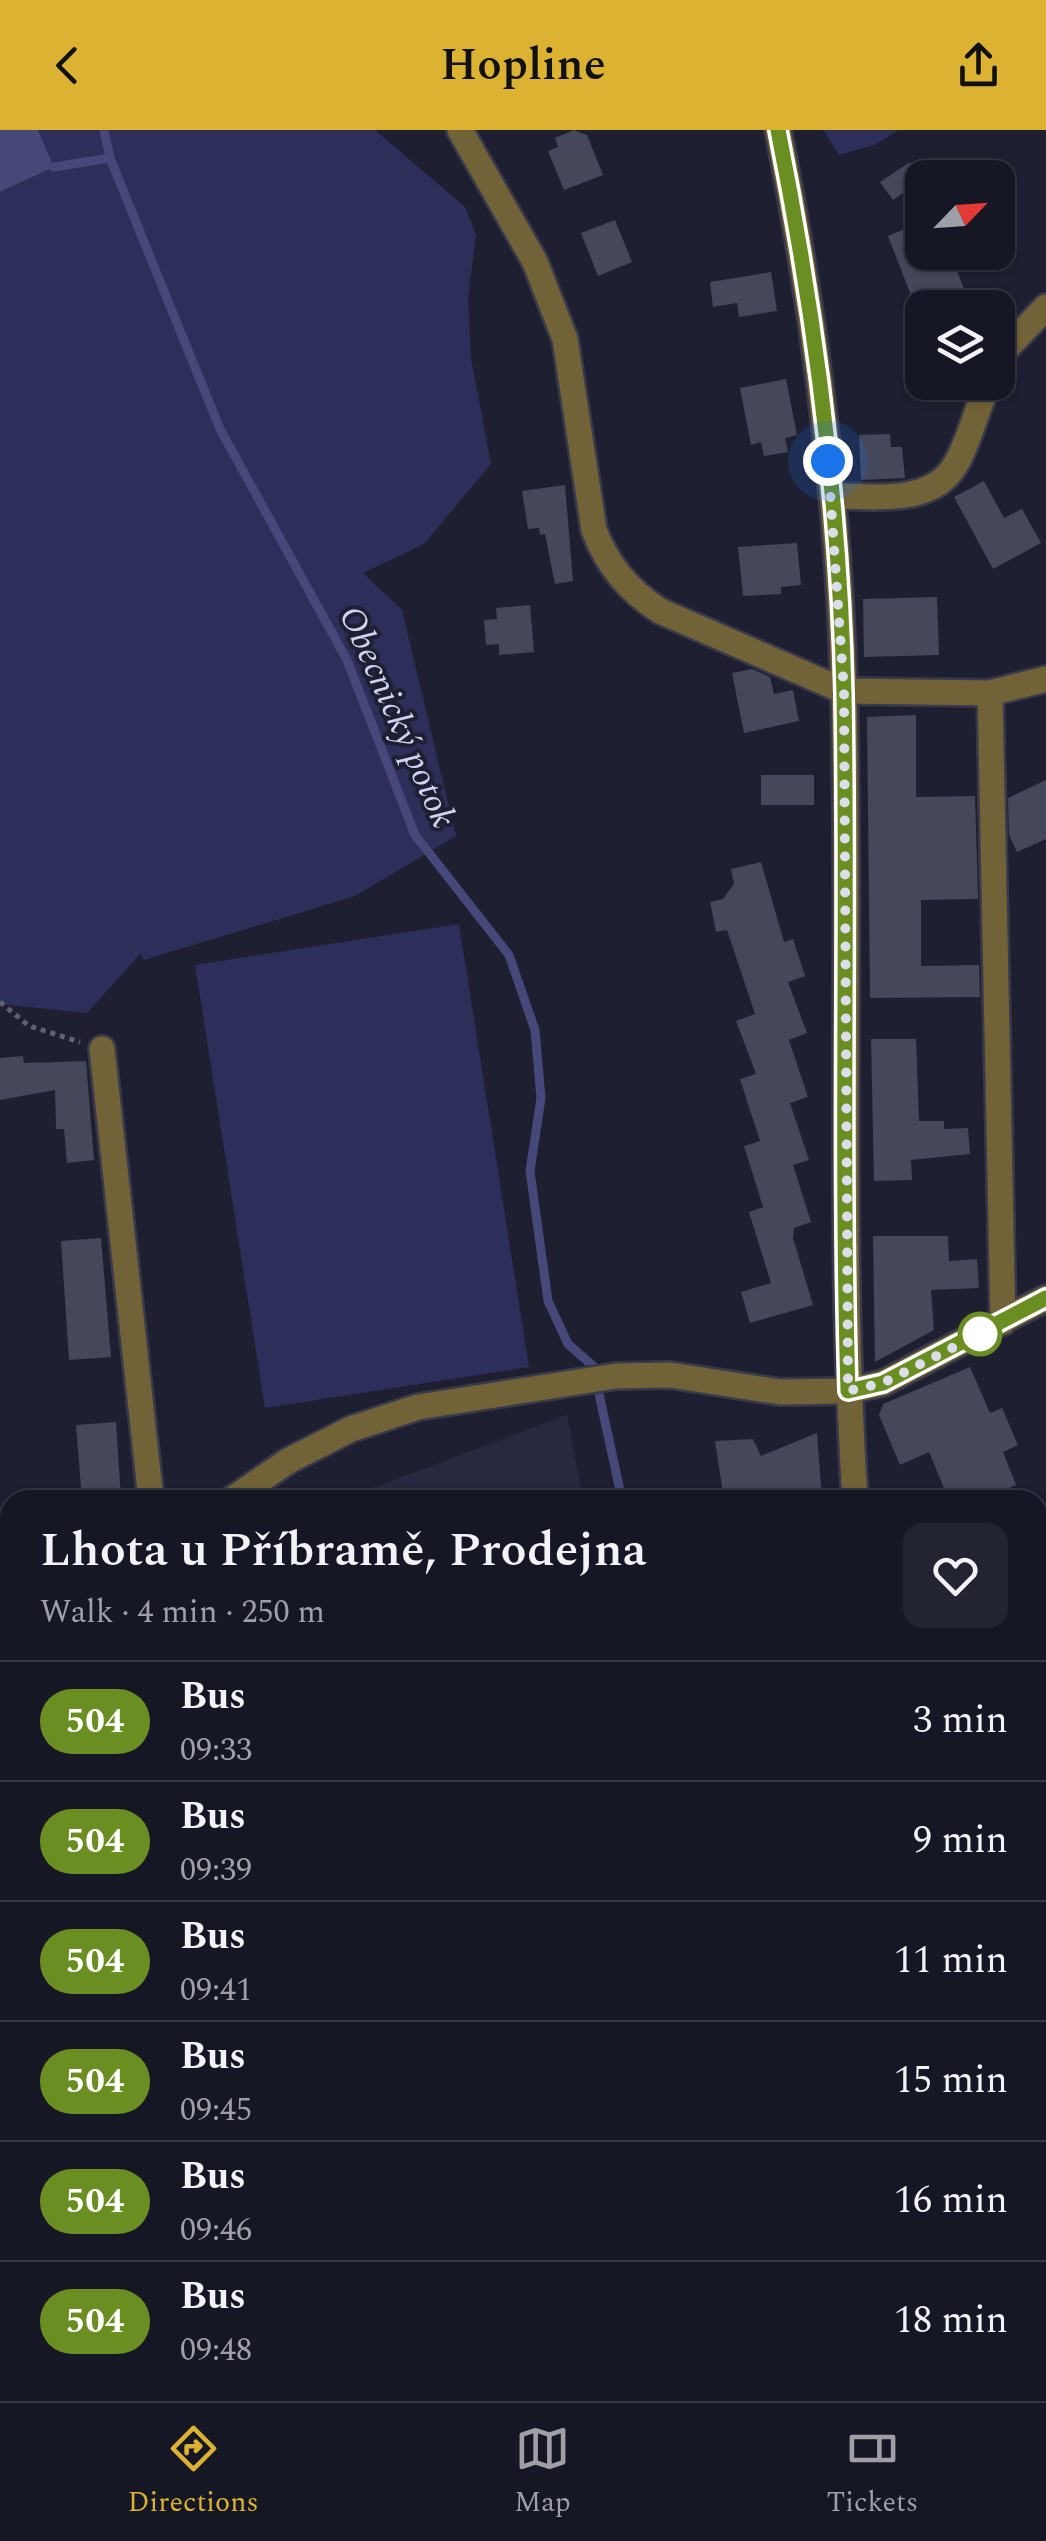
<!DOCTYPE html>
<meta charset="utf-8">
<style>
:root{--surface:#161725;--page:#232432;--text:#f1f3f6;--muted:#9e9fa7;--line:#353642;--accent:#dcb233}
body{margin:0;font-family:Spectral,serif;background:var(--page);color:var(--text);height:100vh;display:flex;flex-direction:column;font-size:38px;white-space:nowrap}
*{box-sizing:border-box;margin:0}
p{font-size:32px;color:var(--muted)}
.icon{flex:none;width:55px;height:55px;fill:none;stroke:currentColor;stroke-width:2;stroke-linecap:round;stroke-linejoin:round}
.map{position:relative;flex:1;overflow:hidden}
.details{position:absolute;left:0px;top:1360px;width:1048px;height:912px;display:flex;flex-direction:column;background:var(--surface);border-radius:30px 30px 0 0;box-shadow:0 2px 8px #0004,0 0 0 2px var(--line)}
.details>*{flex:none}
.badge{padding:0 20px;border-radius:32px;font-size:35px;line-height:65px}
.needle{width:65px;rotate:65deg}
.buttons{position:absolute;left:905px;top:30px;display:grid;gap:20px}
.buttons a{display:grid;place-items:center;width:110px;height:110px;border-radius:20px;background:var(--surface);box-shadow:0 2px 8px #0004,0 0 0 2px var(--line);font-size:50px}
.you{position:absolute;width:50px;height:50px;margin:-25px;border:8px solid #fff;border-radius:50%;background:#1a73e8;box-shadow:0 0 0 15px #1a73e833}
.map>.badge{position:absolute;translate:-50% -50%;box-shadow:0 0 0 5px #fff}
.round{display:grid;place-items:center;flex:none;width:105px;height:105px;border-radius:20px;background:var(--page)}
.head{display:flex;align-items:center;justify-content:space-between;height:170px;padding:0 40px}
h1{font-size:48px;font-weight:600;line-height:75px}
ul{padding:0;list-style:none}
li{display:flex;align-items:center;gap:30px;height:120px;padding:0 40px;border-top:2px solid var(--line)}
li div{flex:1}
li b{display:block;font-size:38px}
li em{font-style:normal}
li .badge{min-width:110px;font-weight:700;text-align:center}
header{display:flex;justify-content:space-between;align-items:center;height:130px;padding:0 40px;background:var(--accent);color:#111;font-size:45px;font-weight:600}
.menu{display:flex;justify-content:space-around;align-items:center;height:140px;border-top:2px solid var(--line);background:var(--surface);font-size:28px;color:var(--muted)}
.menu a{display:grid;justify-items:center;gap:5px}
.menu .active{color:var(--accent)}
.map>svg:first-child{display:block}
</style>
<header><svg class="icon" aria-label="back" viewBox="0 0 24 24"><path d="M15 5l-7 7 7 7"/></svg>Hopline<svg class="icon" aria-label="share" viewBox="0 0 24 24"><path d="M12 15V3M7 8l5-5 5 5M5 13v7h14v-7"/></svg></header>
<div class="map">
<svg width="1046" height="2271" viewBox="0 0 1046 2271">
<rect width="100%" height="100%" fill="#1e1f31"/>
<g fill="#272940">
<path d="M567,1285L583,1370H341L566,1285Z"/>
<path d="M10,1494V2262L876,2263L857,2271H0V1498Z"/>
<path d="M1038,2085L1046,2106V2184L1038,2188Z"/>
</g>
<g fill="#2d2f5a">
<path d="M38,0H375L465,77L476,105L468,169L471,228L491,334L424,414L363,443L402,480L456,706L355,766L144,830L141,823L87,883L0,874V62L54,37Z"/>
<path d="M823,0H899L874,15L839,25Z"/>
<path d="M459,794L529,1237L265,1278L195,835Z"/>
</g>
<path fill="#454878" d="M0,0H38L54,37L0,62Z"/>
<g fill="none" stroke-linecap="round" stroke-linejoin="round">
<g stroke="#454878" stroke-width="9">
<path d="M104,0L110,28L220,299L347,530L415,705L509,825L535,900L541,968L530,1041L548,1171L568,1214L593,1236L622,1370"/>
<path d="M54,37L110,28"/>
<path d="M743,2271L746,2262"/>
</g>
</g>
<g fill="#45475b">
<path d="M574,0L587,5L603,45L564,60L548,21L558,17L555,8Z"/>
<path d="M910,32L922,50L893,70L880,52Z"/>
<path d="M615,90L632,132L598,146L581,103Z"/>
<path d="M922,92V122H950L971,178H916L888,106Z"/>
<path d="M771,142L777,181L739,187L737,173L713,177L710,152Z"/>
<path d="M786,249L797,305L785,308L788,322L764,326L761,312L751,315L740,258Z"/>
<path d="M890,304L891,317H902L905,348L861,350L859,305Z"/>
<path d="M984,351L1004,388L1022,379L1041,413L993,439L954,367Z"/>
<path d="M565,355L573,451L555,454L545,404L540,405L539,398L528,399L522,361Z"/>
<path d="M797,413L801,455L781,457V464L743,466L738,417Z"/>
<path d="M937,467L939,525L864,527L863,469Z"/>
<path d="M530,475L534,522L499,525V514L486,515L484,490L497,489L496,478Z"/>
<path d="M752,539L770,547L774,564L793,560L799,591L744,603L732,543Z"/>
<path d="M916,585V667L975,666L978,769L921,770V836L979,835L980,867L870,868L867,587Z"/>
<rect x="761" y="645" width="53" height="30"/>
<path d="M1046,650V709L1017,722L1009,705L1008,668Z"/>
<path d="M761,732L784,812L793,809L805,846L788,852L807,903L789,910L808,967L790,973L809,1030L793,1035L811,1092L794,1098L793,1108L813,1175L750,1193L741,1162L771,1153L749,1082L763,1077L744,1016L760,1011L740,949L756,944L736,891L755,884L727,800L716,802L710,772L723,769L734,754L731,739Z"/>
<path d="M871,909H916L919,991H944V999L968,998L970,1024L911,1030L912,1050L874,1051Z"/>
<path d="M23,926L24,933L86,931L94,1030L67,1033L64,999H56L55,960L0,970V928Z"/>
<path d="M873,1106H948L949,1131L977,1129L979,1158L931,1160L934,1200L875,1232Z"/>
<path d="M101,1108L111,1227L69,1230L61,1111Z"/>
<path d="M970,1237L990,1283L1002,1278L1018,1315L1003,1322L1016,1355L980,1370H949L929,1322L900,1335L879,1285L883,1274Z"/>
<path d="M116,1292L121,1370H82L76,1295Z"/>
<path d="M817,1303L822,1370H784L783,1366L724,1370L715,1311L753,1309L761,1326Z"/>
</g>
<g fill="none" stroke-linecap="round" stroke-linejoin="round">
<g stroke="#383a4b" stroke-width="30">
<g id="minor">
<path d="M460,0L535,132L565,209L594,400C607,435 628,460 660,481L844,561L990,563L1046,549"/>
<path d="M778,0C815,185 839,373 844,562C851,831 838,1101 855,1370"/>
<path d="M998,235L1006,219L1046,177"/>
<path d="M833,366C871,366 926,375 952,340C967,320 977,277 989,252"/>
<path d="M990,563L1003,1192"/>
<path d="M102,919L151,1370"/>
<path d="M231,1370L288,1331L351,1299L418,1277L616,1246L670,1245L780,1262L848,1261L883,1253L1046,1168"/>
<path d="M0,1487L10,1484"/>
<path d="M1038,1786L1046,1795"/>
<path d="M1038,1922L1046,1944"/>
<path d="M0,1959L10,1958"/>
<path d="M1038,2202L1046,2197"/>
<path d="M331,2271V2262"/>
<path d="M902,2271L919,2262"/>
</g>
</g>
<path stroke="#606171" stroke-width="5" stroke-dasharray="5 5" stroke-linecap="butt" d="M0,872L29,896L80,912"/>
<use href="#minor" stroke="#726238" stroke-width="25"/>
</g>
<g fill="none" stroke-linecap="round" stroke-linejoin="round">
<g stroke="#fff" stroke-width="22">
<path id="line" d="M778,0C815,185 840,375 844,564C848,796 841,1029 848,1261L883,1253L1046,1168"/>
</g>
<use href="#line" stroke="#6b8e23" stroke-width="15"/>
<path stroke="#dbdde9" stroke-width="10" stroke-dasharray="0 18" d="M828,331L844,561L848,1261L883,1253L980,1204"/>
</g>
<circle fill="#fff" stroke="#6b8e23" stroke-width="5" cx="980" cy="1204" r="20"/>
<g text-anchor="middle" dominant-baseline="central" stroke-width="8" stroke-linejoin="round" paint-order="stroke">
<g font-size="35" font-style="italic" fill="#cfd3f3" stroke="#1e1f31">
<text transform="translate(397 587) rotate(66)">Obecnický potok</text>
</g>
</g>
</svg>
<div class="buttons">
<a><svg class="needle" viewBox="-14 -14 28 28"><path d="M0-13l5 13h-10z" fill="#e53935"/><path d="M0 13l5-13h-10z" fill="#9e9fa7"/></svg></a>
<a><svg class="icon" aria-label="layers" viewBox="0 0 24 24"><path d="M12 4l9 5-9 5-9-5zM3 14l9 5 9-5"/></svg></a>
</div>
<div class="you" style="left:828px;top:331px"></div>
<section class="details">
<div class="head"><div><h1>Lhota u Příbramě, Prodejna</h1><p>Walk · 4 min · 250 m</p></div><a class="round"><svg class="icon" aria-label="heart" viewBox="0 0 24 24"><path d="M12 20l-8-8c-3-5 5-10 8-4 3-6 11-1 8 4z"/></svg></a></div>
<ul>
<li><span class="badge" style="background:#6b8e23;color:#fff">504</span><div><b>Bus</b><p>09:33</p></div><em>3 min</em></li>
<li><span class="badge" style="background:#6b8e23;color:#fff">504</span><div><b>Bus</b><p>09:39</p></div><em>9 min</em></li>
<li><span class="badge" style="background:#6b8e23;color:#fff">504</span><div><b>Bus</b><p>09:41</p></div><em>11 min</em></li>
<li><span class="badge" style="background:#6b8e23;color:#fff">504</span><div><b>Bus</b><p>09:45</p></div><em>15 min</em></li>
<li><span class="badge" style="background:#6b8e23;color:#fff">504</span><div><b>Bus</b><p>09:46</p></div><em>16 min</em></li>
<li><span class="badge" style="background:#6b8e23;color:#fff">504</span><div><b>Bus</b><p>09:48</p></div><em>18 min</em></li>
</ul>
</section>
</div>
<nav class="menu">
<a class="active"><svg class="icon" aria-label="directions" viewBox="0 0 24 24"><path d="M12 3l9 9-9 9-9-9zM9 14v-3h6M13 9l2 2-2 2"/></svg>Directions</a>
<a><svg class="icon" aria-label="map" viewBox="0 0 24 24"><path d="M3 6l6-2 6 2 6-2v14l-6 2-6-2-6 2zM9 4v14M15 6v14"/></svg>Map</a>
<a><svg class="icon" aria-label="tickets" viewBox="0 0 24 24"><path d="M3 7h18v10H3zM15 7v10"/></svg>Tickets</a>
</nav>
